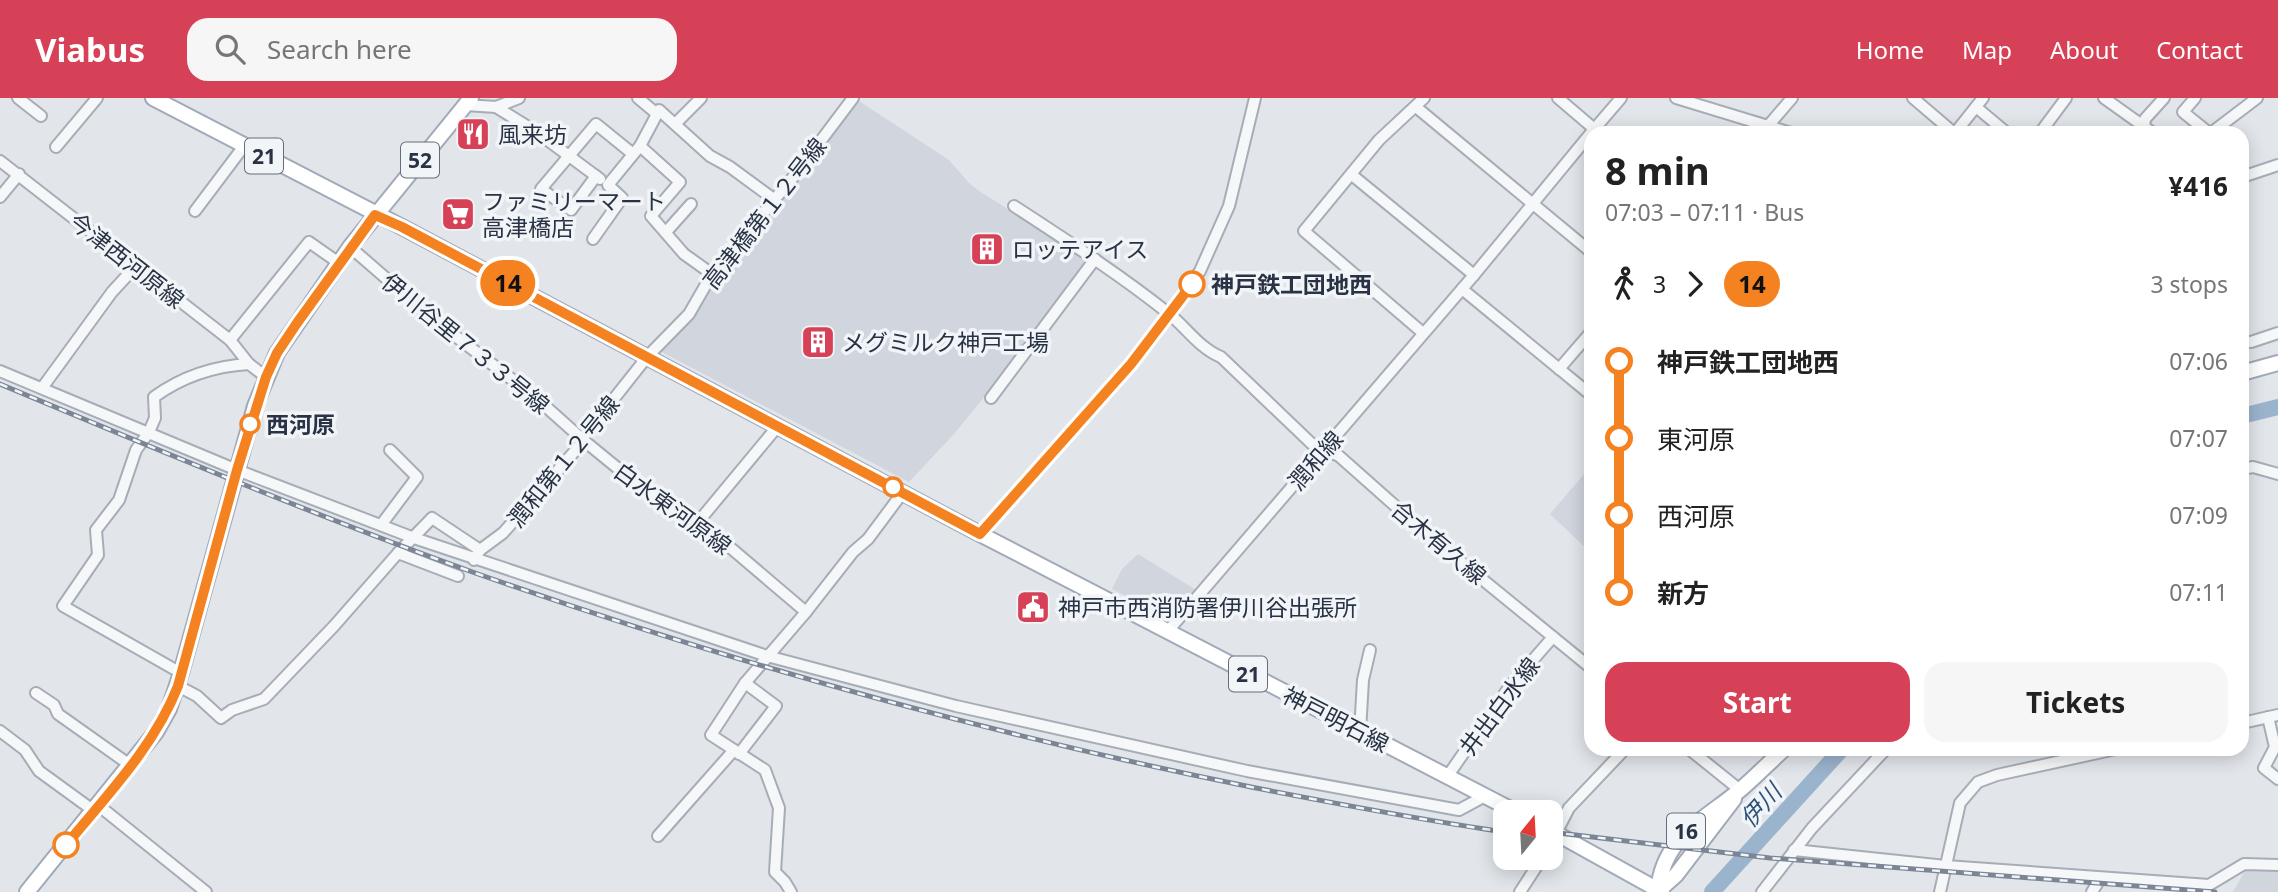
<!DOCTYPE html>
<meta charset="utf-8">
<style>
:root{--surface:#fff;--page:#f6f6f6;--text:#222;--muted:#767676;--accent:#d74157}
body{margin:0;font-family:"Noto Sans","Noto Sans JP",sans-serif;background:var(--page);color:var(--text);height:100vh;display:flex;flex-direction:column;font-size:26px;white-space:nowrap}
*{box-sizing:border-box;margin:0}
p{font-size:23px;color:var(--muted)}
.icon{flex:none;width:38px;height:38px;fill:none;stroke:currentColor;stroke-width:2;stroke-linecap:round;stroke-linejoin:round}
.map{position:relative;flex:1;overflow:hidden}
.side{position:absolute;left:1584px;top:28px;width:665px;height:630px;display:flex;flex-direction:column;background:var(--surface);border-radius:21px;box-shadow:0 4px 18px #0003}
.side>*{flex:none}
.badge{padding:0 14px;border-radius:23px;font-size:24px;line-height:46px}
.needle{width:46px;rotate:18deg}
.tools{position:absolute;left:1493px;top:702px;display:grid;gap:14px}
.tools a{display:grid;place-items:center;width:70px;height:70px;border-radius:14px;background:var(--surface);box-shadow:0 4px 18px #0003;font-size:35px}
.map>.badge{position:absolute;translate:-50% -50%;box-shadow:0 0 0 4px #fff}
.legs{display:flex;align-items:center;gap:10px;height:77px;padding:0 21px;font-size:23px}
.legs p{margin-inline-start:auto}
.headline{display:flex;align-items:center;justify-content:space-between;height:119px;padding:0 21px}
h1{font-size:38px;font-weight:700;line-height:52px}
.action{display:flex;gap:14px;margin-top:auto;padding:14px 21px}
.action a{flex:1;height:80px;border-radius:21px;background:var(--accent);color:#fff;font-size:28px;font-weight:700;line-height:80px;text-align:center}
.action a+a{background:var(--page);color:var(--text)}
ul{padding:0 21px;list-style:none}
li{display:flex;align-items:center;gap:24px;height:77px;font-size:26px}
li i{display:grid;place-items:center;width:10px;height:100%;margin:0 9px;background:currentColor}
li i::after{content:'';width:18px;height:18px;margin:-9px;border:5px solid;border-radius:50%;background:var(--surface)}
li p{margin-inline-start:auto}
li:first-child i{background:linear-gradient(#0000 50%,currentColor 0)}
li:last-child i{background:linear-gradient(currentColor 50%,#0000 0)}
header{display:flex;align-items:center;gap:42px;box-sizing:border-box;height:98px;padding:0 35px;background:var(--accent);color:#fff}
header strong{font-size:33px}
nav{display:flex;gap:38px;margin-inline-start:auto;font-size:24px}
.search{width:490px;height:63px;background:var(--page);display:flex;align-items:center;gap:18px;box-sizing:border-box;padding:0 24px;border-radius:21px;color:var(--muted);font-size:26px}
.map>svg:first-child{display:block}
</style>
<header>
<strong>Viabus</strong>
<div class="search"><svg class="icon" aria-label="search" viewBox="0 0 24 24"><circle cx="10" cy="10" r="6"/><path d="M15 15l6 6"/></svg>Search here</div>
<nav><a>Home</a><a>Map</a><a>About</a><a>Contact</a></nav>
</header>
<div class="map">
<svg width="2278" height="794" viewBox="0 0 2278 794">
<rect width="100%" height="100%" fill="#e2e6eb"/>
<g fill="#d0d5de">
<path d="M859,3L949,62L970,86L982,95L1087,160L995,286L953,337L909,384L660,253L691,219L708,195L715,179L782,100Z"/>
<path d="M1585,375L1591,379V455L1550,416Z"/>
<path d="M1138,456L1196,492L1174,517L1167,519L1112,491L1122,471Z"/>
<path d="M2245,773H2278V794H2233Z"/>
</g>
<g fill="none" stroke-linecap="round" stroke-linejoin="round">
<g stroke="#9bb4cd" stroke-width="16">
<path d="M2242,318L2278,309"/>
<path d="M1712,794L1842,651"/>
</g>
<g stroke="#a7adb6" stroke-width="14">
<g id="minor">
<path d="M18,0L41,18"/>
<path d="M638,0L657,16L659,12L710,58L730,69L775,102"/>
<path d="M1558,0L1599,35"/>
<path d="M1676,0L1791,35"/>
<path d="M1913,0L1954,35"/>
<path d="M2104,0L2153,35"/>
<path d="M2195,0L2183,14L2209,35"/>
<path d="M465,7L496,9L519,0"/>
<path d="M496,9L538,35L600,81"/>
<path d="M1416,9L1591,154"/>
<path d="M1976,9L2007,35"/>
<path d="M676,25L701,0"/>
<path d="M1591,35L1621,0"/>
<path d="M1757,35L1768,28L1792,0"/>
<path d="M1955,35L1983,0"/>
<path d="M2040,35L2066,0"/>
<path d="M2139,35L2144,29L2145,21L2164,0"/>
<path d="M2211,35L2257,0"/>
<path d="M640,48L680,84L651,118L684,156L712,176"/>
<path d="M56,49L97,0"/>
<path d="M0,63L230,242L249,266"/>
<path d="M1352,77L1474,177"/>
<path d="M596,78L571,112L541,91L596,26L633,56"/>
<path d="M2242,79L2278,67"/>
<path d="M0,99L19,76"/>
<path d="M1014,108C1066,142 1119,176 1168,215C1186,229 1199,250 1221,259L1313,347L1339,358L1428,437L1591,570"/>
<path d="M195,113L244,48"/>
<path d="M666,134L691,106"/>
<path d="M593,141L622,100L608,87L640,48L657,16"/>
<path d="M350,149L433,221L535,299L582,341L648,395L673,414L699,423L806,514L853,454L868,441L903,394"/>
<path d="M1462,191L1591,297"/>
<path d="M1423,235L1304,133L1379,42L1424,0"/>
<path d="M230,242L309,144L339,165"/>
<path d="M2251,244L2278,235"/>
<path d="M1559,271L1591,234"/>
<path d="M0,273L237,372L414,440L767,558L956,608L1247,673L1459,712L1485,698"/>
<path d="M42,290L112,194L135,169"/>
<path d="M991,300L1095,161"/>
<path d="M2242,371L2253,369L2278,376"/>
<path d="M699,423L777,329"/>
<path d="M381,427L417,379L390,352"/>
<path d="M980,436L1131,266L1170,216L1200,173L1229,108L1255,0"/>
<path d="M398,455L432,420L480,452"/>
<path d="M474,462L480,452L503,435L581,346L582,341L647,259L689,216L712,176L795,77L853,0"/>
<path d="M1168,533L1474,177L1591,35"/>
<path d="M181,575L63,508L98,457L96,432L119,402L136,352L149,334L155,320L154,299C183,278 214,268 249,266L266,279"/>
<path d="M178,588L197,598L221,620L232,612L264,601L334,528L398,455L458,478"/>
<path d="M36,595L54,607L58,616L130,667"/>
<path d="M2268,619L2275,649L2264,670L2278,681"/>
<path d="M2242,625L2278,617"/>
<path d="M0,633L25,652L39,673L94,713"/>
<path d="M1360,634L1363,582L1370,552"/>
<path d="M1689,651L1740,692"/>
<path d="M739,656L776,608L745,585"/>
<path d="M1447,679L1510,588L1553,539"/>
<path d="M98,707L206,794"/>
<path d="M658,738L734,652"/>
<path d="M1550,747L1569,710L1625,651"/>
<path d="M1794,752L1946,768L2209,787L2244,766L2278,767"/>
<path d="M791,794L785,784L775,774L779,710L765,672L711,637L745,585L806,514"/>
<path d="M1520,794L1542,760"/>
<path d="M1762,794L1812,730L1886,651"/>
<path d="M1940,794L1960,705L1978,684L1997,677L2116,651"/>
<path d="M2092,794L2100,781"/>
</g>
</g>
<g stroke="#a1aab8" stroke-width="18">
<g id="major">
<path d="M153,0L402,129L980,436L1516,714"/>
<path d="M2242,275L2278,265"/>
<path d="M1550,732L1662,794"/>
<path d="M1658,792C1664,738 1703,723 1740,692C1755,679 1770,664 1784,651"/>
<path d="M27,794L156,634L169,611L181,575L255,308L277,255L350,149L471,0"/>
<path d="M1657,794L1676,777L1734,701"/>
</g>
</g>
<use href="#minor" stroke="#f5f7f9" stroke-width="10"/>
<use href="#major" stroke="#fff" stroke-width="14"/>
<g stroke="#7b8596" stroke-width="5">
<g id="rail">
<path d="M0,286C158,352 316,418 478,476C732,565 991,637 1256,690C1338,706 1421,722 1505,734"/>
<path d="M1550,734L1770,760L2215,794"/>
</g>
</g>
<use href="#rail" stroke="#f2f5f8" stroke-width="2.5" stroke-dasharray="8" stroke-linecap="butt"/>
</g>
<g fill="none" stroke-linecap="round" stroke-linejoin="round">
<g stroke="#fff" stroke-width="16">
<path id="line-1" d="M66,747C107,697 154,649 178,588L237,372L266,279L277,255L297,225L375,117L402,129L980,436L1131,266L1192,186"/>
</g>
<use href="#line-1" stroke="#f58220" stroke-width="10"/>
</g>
<defs>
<g id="restaurant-square" transform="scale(1.75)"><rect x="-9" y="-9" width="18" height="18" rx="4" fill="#d74157" stroke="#f2f5f8"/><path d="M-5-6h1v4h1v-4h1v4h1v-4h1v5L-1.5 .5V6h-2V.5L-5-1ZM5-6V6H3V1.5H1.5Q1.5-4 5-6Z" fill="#fff"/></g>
<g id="supermarket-square" transform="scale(1.75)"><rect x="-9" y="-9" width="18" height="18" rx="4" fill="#d74157" stroke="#f2f5f8"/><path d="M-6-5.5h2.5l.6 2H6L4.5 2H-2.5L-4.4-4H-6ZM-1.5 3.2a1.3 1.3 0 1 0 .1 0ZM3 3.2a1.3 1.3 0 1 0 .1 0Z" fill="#fff"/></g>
<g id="building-square" transform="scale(1.75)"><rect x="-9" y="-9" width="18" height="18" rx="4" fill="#d74157" stroke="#f2f5f8"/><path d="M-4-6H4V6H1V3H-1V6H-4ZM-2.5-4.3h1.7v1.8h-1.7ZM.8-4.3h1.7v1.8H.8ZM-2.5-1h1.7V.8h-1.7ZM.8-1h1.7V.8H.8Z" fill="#fff"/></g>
<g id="civic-square" transform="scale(1.75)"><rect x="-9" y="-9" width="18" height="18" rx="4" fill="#d74157" stroke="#f2f5f8"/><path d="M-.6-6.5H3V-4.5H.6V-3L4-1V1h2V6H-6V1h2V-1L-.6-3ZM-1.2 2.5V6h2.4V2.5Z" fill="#fff"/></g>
</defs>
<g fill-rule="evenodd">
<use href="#restaurant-square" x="473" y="36"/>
<use href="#supermarket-square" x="458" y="116"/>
<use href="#building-square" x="987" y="151"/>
<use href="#building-square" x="818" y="244"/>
<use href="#civic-square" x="1033" y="509"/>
</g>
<g fill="#fff" stroke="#f58220" stroke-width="3.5">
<circle cx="1192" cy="186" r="12"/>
<circle cx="250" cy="326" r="9"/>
<circle cx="893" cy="389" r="9"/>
<circle cx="66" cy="747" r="12"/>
</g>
<g text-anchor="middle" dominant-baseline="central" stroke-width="7" stroke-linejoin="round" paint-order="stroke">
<g fill="#f2f5f8" stroke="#656d7b" stroke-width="2">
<rect x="245" y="40.5" width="38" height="35" rx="5"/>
<rect x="401" y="44.5" width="38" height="35" rx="5"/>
<rect x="1229" y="558.5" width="38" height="35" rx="5"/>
<rect x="1667" y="715.5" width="38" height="35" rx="5"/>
</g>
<g font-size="21" font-weight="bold" fill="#293345">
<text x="264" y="58">21</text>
<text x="420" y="62">52</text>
<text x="1248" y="576">21</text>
<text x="1686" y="733">16</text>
</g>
<g font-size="23" fill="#293345" stroke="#f2f5f8" text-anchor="start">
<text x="498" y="36">風来坊</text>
<text x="482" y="103">ファミリーマート<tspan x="482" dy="26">高津橋店</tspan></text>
<text x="1012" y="151">ロッテアイス</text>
<text x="842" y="244">メグミルク神戸工場</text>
<text x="1058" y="509">神戸市西消防署伊川谷出張所</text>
</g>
<g font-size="23" fill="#293345" stroke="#f2f5f8">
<text transform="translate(764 115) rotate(-52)">高津橋第１２号線</text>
<text transform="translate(127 162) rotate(38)">今津西河原線</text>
<text transform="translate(466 245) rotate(39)">伊川谷里７３３号線</text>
<text transform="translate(1315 362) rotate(-49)">潤和線</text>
<text transform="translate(563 363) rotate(-51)">潤和第１２号線</text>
<text transform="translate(673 410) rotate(36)">白水東河原線</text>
<text transform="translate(1439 444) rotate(40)">合木有久線</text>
<text transform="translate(1499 608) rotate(-53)">井出白水線</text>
<text transform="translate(1336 621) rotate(27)">神戸明石線</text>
</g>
<g font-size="23" font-weight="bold" fill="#293345" stroke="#f2f5f8" text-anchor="start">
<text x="1211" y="186">神戸鉄工団地西</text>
<text x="266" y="326">西河原</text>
</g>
<g font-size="24" font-style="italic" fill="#30527b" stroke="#f2f5f8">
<text transform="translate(1760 707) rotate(-48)">伊川</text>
</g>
</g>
</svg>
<div class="tools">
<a><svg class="needle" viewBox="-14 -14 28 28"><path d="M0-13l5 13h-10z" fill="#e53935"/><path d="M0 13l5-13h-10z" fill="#767676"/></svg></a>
</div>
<b class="badge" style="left:508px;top:185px;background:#f58220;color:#111">14</b>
<section class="side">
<div class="headline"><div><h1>8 min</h1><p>07:03 – 07:11 · Bus</p></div><b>¥416</b></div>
<div class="legs"><svg class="icon" aria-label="walk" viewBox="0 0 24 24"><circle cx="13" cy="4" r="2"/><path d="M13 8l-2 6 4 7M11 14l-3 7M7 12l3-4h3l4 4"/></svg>3<svg class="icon" aria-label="forward" viewBox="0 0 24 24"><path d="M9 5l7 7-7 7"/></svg><b class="badge" style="background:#f58220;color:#111">14</b><p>3 stops</p></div>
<ul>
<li><i style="color:#f58220"></i><b>神戸鉄工団地西</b><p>07:06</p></li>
<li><i style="color:#f58220"></i><span>東河原</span><p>07:07</p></li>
<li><i style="color:#f58220"></i><span>西河原</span><p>07:09</p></li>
<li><i style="color:#f58220"></i><b>新方</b><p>07:11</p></li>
</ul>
<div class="action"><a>Start</a><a>Tickets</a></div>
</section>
</div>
